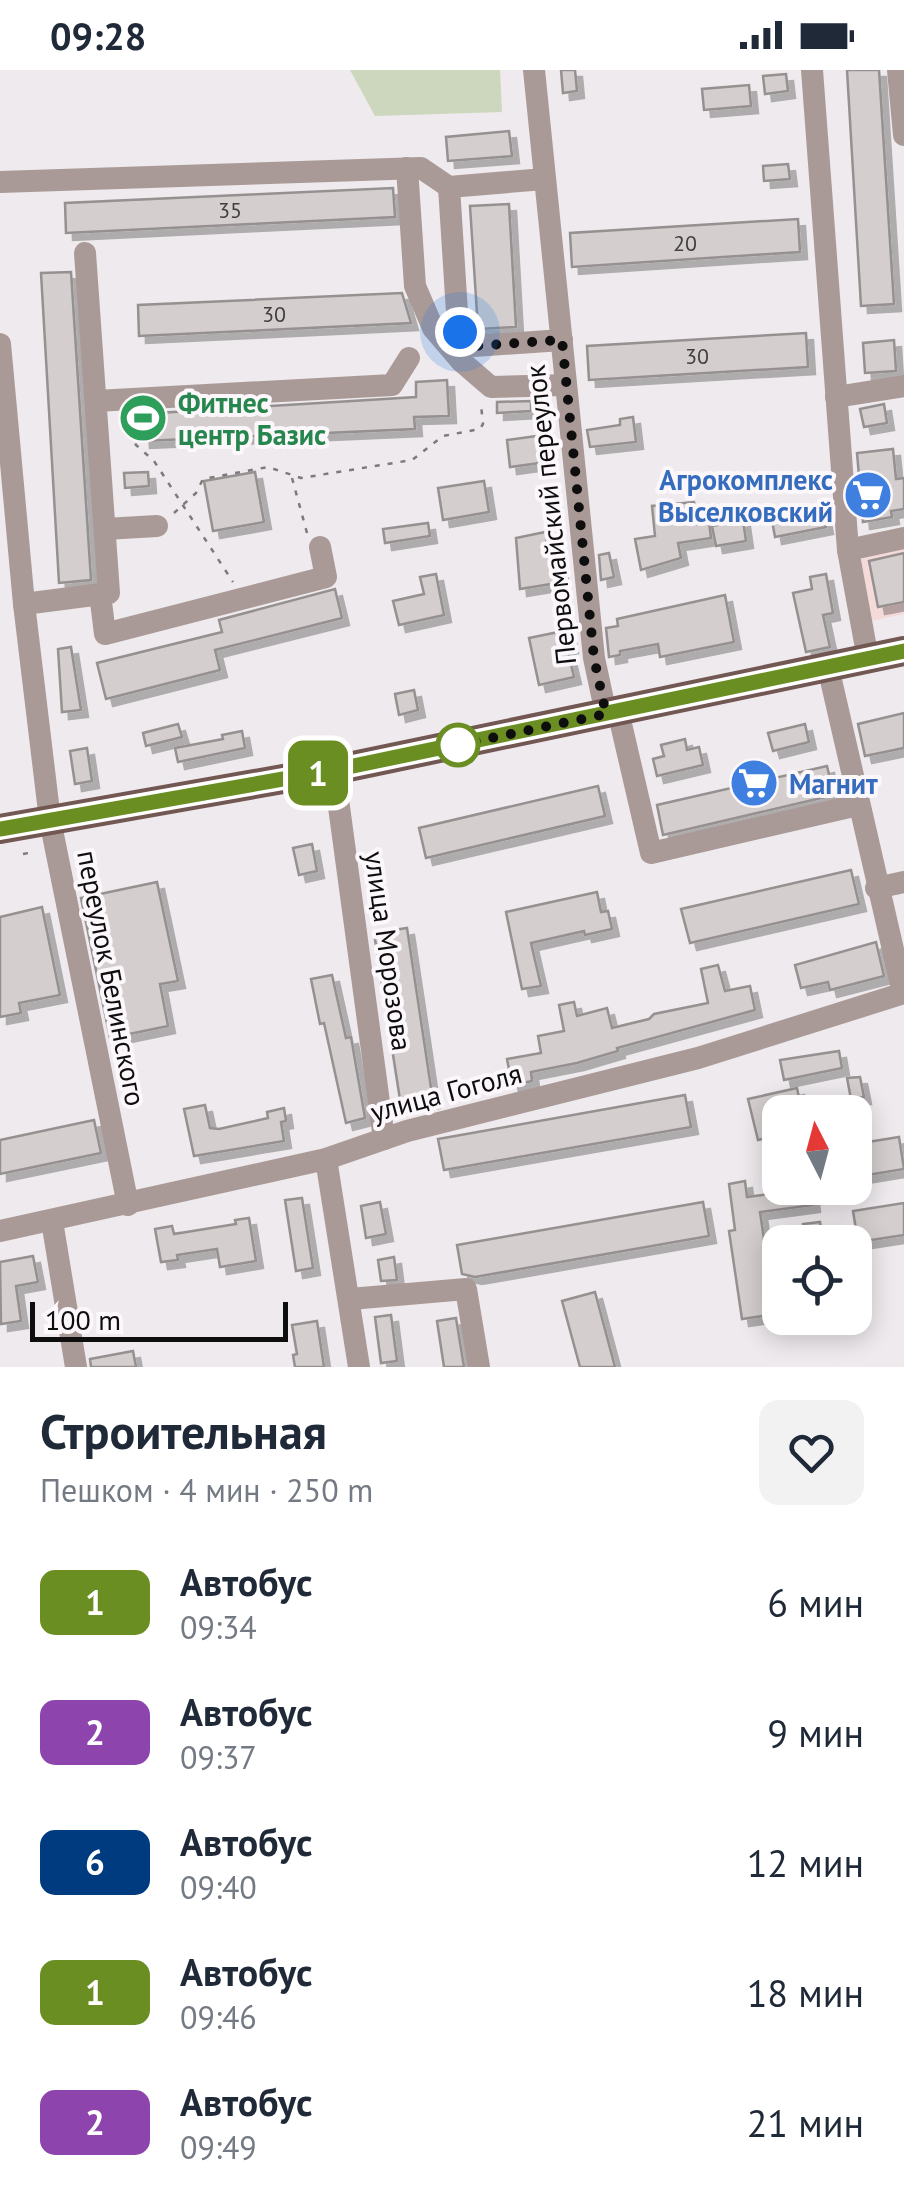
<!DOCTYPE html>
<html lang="ru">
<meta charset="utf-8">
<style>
:root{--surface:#fff;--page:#f2f2f3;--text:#1f2937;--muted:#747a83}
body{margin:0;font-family:"PT Sans",sans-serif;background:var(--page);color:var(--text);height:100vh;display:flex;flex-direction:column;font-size:38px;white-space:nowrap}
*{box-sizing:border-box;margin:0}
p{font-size:32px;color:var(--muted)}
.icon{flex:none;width:55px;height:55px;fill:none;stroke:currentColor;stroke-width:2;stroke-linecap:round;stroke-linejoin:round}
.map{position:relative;height:1297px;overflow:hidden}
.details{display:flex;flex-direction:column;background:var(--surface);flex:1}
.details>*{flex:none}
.badge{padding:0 20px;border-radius:15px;font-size:35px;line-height:65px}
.needle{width:65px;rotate:354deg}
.fabs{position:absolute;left:762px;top:1025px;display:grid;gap:20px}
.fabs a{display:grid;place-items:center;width:110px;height:110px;border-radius:20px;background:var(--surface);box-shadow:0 5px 25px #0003;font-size:50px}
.scale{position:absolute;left:30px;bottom:25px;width:258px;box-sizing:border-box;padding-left:10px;border:5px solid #0f0e0f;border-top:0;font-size:28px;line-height:35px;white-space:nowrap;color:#0f0e0f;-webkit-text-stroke:8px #fbf7fa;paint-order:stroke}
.you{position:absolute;width:50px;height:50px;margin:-25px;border:8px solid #fff;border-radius:50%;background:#1a73e8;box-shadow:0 0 0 15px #1a73e833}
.map>.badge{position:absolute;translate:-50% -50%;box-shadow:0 0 0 5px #fff}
.round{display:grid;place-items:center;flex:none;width:105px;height:105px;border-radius:20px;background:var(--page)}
.headline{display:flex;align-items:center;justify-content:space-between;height:170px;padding:0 40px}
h1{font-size:48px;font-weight:700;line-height:75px}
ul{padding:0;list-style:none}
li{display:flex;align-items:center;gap:30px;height:130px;padding:0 40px}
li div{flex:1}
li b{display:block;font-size:38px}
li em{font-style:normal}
li .badge{min-width:110px;font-weight:700;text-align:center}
.status{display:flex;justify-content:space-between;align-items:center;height:70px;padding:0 50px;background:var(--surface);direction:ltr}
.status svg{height:28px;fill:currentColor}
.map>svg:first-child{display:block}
</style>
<div class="status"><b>09:28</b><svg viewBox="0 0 49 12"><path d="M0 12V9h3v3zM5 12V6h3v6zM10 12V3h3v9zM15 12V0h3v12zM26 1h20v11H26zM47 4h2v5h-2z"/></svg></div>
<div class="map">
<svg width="904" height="1297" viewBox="0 0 904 1297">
<defs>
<filter id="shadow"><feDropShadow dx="7" dy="7" stdDeviation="0" flood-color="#0004"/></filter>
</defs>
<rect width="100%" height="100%" fill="#eeeaed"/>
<path fill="#f5dada" d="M904,469V544L861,553L848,480Z"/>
<path fill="#cdd7be" d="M350,0H500L502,42L375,46Z"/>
<g fill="#d4cfce" stroke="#969190" stroke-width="2.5" filter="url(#shadow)">
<path d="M561,0H575L577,21L563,23Z"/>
<path d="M847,0H879L894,234L861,236Z"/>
<path d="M786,4L788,21L765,24L763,6Z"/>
<path d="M749,15L751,36L704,40L702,19Z"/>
<path d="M509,61L512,86L448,91L446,67Z"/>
<path d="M788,94L790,109L764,111L763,96Z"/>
<path d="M393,118L395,147L66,163L65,133Z"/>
<path d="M509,134L516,257L478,259L470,136Z"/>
<path d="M798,149L800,182L572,197L570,163Z"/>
<path d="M71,202L91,510L59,513L41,203Z"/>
<path d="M402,223L411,253L139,266L138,235Z"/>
<path d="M806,263L808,297L589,310L587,276Z"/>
<path d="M894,270L896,301L865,303L863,273Z"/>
<path d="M447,310L449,346L414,347L415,359L143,371L141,344L416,327V312Z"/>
<path d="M531,331V341L497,343V332Z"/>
<path d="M884,334L887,353L864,357L860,339Z"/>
<path d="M633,347L636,372L590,377L587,360L620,355V349Z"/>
<path d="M537,366L540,393L510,397L507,370Z"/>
<path d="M893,379L896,409L904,408V439L891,441L892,447L863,452L857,383Z"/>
<path d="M148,402L149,416L125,418L124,403Z"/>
<path d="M255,402L264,452L213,461L204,411Z"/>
<path d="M484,411L489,442L443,450L438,418Z"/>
<path d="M694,432L697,454L709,452L711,468L678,473L681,488L641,500L635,469L655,466L652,436Z"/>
<path d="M822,435L826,457L775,467L771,445Z"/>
<path d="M743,450L746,471L716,476L712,456Z"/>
<path d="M428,453L430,466L385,473L383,459Z"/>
<path d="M545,462L551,493L559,492L563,512L520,519L516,468Z"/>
<path d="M609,483L614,507L601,510L599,485Z"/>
<path d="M904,483V532L878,537L869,491Z"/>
<path d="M436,504L444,545L399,555L393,531L424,524L420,507Z"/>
<path d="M826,504L833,543L823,545L830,577L806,582L793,523L812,519L810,507Z"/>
<path d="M335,519L342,548L215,580L220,600L106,629L97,593L222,562L219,550Z"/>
<path d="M725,525L734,572L660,587L658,574L620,581V585L609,587L606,558L618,556L617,549Z"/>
<path d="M568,560L571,576L567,577L574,607L539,615L529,568Z"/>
<path d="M71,577L81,640L62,642L58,579Z"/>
<path d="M414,620L418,640L399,645L395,624Z"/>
<path d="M904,643V678L865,686L858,654Z"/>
<path d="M178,654L182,667L146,676L143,663Z"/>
<path d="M805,654L809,672L773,681L768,663Z"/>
<path d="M242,661L245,678L178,692L175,678L223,669L222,665Z"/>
<path d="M685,669L687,680L699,677L703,695L657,706L653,689L664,686L661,675Z"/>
<path d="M87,678L92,711L75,714L70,681Z"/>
<path d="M827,696L834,725L663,765L657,735Z"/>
<path d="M598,716L605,746L426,788L419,758Z"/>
<path d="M312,774L317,801L299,805L293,778Z"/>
<path d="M851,800L859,834L690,873L681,839Z"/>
<path d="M157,812L178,911L160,914L168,956L110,968L81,828Z"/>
<path d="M597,822L601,842L608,841L612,859L585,865L584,861L531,873L541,916L522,919L506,842Z"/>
<path d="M42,837L60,925L19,933L21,943L0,947V847Z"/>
<path d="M407,858L433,1031L401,1036L374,863Z"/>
<path d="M876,872L884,906L830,920L828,912L801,918L795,895Z"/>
<path d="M718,895L725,921L750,916L755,940L617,978L618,981L577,993L531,1002L532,1011L512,1015L507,989L541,983L538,966L564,961L559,935L574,932L577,946L607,938L612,958L649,949L654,944L708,933L701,899Z"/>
<path d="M332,905L346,968L351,967L365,1048L346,1053L324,953L320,954L311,909Z"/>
<path d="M839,981L842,998L784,1010L780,990Z"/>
<path d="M860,1007L864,1027L851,1029L847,1008Z"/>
<path d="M797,1018L802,1042H780V1065L758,1070L748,1029Z"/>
<path d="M685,1025L691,1057L444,1100L438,1069Z"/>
<path d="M205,1035L210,1058L219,1059L268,1048L267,1042L284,1038L286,1051L281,1052L284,1071L194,1086L184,1039Z"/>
<path d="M94,1050L101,1083L0,1104V1070Z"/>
<path d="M899,1067L904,1099L855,1107V1074Z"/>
<path d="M745,1111L747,1127L777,1123L776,1118L811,1119L813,1135L760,1142L775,1244L742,1249L729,1161L735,1160L729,1114Z"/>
<path d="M302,1128L313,1198L296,1201L285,1130Z"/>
<path d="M380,1132L386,1164L366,1168L361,1136Z"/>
<path d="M703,1132L709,1166L475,1207L462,1204L457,1175Z"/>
<path d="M904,1133V1165L858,1172L853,1141Z"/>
<path d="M249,1148L256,1191L220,1197L217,1179L177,1185L178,1190L161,1192L155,1159L172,1156L174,1164L236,1154L235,1150Z"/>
<path d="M820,1152L823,1172H806L803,1154Z"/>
<path d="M33,1186L38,1212L16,1216L21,1251L1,1254L0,1192Z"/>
<path d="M394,1187L397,1210L381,1211L378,1190Z"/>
<path d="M595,1222L615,1297H580L562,1231Z"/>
<path d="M391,1245L397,1291L381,1293L375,1247Z"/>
<path d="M456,1248L464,1297H444L437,1251Z"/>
<path d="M317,1251L324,1297H295L293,1285L297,1284L292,1255Z"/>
<path d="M133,1281L136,1297H91L90,1289Z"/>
</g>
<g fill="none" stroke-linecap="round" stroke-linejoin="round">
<g stroke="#7c7a7c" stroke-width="2.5" stroke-dasharray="5 8" stroke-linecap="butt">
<path d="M124,350L136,375L154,391L233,512"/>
<path d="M292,408L307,463"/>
<path d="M174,443L196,423L203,409L268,397L301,408L412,390L443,366L480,359L483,354L481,335"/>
<path d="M23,784L34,782"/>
</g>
<g stroke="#aa9a97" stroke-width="22">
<path d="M534,0L594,588L606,644"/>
<path d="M812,0L848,480L868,589"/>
<path d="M898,0L904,65"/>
<path d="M407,98L415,216L433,258L462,292L491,317L566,315"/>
<path d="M0,112L421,98L449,117L544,109"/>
<path d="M449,117L458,258L467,272L474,276L562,270"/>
<path d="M0,274L24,534L50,750L128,1135"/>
<path d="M836,327L904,316"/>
<path d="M96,331L392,315L409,288"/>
<path d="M105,459L157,456"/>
<path d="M848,480L904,468"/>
<path d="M100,524L105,564L326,507L320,477"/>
<path d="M24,534L109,523L85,183"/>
<path d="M828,597L903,923"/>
<path d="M618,641L651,783L858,735"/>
<path d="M334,700L384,1069"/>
<path d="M876,818L904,812"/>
<path d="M326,1089L359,1297"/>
<path d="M52,1151L76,1297"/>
<path d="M0,1161L326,1089L407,1061L698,988L904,923"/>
<path d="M350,1229L466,1219L479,1297"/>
</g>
<path stroke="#725753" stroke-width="30" d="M0,759L334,700L904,581"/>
</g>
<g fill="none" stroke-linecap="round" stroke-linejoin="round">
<g stroke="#fff" stroke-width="22">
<path id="line" d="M0,759L334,700L904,581"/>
</g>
<use href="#line" stroke="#6b8e23" stroke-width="15"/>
<path stroke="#0f0e0f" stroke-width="10" stroke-dasharray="0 18" d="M458,675L606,644L594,588L562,270L474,276L460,262"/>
</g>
<defs>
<g id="stadium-disc" transform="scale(2.5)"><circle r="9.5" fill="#2e9e5b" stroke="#fbf7fa"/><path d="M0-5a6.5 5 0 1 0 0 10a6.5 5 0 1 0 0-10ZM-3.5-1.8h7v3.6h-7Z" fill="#fff"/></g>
<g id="supermarket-disc" transform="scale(2.5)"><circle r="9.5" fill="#3f7fe0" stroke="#fbf7fa"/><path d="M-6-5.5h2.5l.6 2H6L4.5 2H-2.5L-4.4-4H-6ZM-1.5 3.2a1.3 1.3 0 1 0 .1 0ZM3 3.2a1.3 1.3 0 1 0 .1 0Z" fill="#fff"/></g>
</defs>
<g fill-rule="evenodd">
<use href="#stadium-disc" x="143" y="348"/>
<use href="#supermarket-disc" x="868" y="425"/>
<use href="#supermarket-disc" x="754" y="713"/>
</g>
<circle fill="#fff" stroke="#6b8e23" stroke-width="5" cx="458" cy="675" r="20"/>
<g text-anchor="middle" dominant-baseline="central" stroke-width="8" stroke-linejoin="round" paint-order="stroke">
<g font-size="22" fill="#403e3f">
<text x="230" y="140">35</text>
<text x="685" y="173">20</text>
<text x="274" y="244">30</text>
<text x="697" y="286">30</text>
</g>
<g font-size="28" font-weight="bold" fill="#27864d" stroke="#fbf7fa" text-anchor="start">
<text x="178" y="332">Фитнес<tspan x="178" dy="32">центр Базис</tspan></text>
</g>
<g font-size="28" font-weight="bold" fill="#366cbe" stroke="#fbf7fa" text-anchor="end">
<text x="833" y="409">Агрокомплекс<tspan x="833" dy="32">Выселковский</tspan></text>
<text x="789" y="713" text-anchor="start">Магнит</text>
</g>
<g font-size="28" fill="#0f0e0f" stroke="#fbf7fa">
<text transform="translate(550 445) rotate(-96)">Первомайский переулок</text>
<text transform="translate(389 881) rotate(82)">улица Морозова</text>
<text transform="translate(112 908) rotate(79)">переулок Белинского</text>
<text transform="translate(446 1022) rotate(-15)">улица Гоголя</text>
</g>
</g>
</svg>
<div class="fabs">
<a><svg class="needle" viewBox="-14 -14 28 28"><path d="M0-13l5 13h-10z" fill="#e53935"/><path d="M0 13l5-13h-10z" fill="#747a83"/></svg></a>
<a><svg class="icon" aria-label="locate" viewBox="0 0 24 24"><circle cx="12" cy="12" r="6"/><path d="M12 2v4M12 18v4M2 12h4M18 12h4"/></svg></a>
</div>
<div class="scale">100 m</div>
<div class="you" style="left:460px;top:262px"></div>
<b class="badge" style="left:318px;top:703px;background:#6b8e23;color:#fff">1</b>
</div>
<section class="details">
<div class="headline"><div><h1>Строительная</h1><p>Пешком · 4 мин · 250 m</p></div><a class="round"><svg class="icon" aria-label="heart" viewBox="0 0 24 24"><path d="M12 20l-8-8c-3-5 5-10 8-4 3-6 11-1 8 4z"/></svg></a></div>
<ul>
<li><span class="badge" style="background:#6b8e23;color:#fff">1</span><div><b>Автобус</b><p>09:34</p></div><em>6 мин</em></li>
<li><span class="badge" style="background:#8e44ad;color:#fff">2</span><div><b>Автобус</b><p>09:37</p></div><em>9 мин</em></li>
<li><span class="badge" style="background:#003b80;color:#fff">6</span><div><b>Автобус</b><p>09:40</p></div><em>12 мин</em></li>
<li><span class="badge" style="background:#6b8e23;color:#fff">1</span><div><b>Автобус</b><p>09:46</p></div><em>18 мин</em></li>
<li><span class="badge" style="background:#8e44ad;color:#fff">2</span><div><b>Автобус</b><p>09:49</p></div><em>21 мин</em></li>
</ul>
</section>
